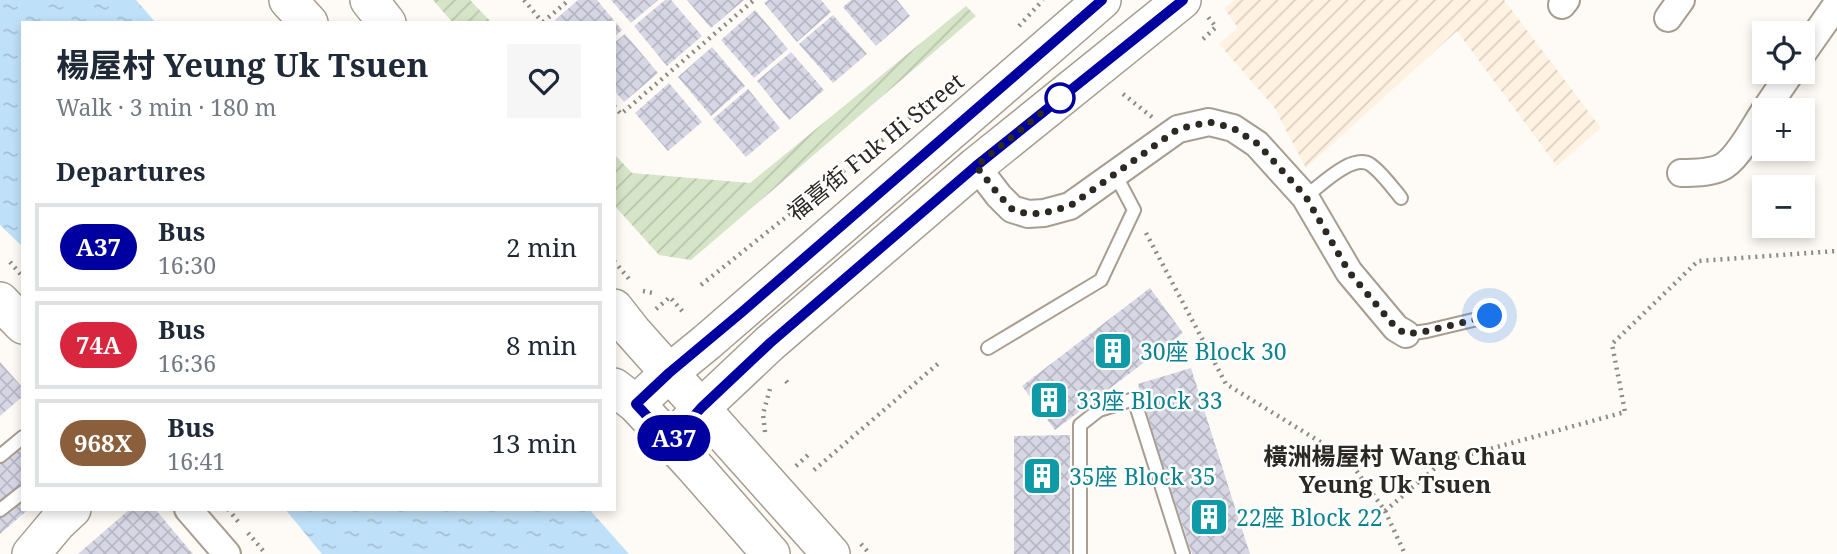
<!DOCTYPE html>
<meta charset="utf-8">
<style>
:root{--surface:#fff;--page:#f6f6f7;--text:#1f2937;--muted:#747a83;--line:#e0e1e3}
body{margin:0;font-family:"Noto Serif","Noto Sans TC",serif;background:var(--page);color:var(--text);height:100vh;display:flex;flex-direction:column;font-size:26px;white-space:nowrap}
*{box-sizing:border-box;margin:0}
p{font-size:23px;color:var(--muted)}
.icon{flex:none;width:38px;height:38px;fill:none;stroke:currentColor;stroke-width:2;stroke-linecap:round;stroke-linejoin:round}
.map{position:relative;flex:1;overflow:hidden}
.sheet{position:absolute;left:21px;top:21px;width:595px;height:490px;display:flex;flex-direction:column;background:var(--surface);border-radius:0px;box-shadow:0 4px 10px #0003}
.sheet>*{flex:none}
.badge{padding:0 14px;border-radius:23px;font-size:24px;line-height:46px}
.buttons{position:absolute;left:1752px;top:21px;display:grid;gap:14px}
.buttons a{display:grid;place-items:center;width:63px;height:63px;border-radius:0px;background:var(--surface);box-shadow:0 4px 10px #0003;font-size:35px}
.you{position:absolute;width:35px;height:35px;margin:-18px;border:5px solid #fff;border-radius:50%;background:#1a73e8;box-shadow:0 0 0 10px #1a73e833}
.map>.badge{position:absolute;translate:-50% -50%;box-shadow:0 0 0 4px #fff}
h2{padding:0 35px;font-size:26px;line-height:63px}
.round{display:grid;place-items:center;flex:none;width:74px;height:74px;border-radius:0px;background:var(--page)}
.headline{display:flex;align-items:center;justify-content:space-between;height:119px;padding:0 35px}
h1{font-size:33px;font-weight:700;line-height:52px}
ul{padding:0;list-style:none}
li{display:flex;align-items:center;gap:21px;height:88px;margin:0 14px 10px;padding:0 21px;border:4px solid var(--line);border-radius:0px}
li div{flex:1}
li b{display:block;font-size:26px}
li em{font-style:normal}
li .badge{min-width:77px;font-weight:700;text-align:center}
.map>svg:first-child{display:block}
</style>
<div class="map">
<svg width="1837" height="554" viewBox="0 0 1837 554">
<defs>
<pattern id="industrial-furrows" width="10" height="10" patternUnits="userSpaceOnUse" patternTransform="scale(1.75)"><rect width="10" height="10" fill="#fff2e2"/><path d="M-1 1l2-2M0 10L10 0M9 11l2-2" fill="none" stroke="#dbd0c2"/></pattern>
<pattern id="garden-furrows" width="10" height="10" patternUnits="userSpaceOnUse" patternTransform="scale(1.75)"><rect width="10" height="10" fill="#d6e4c8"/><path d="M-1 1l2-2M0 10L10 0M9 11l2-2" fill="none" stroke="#b8c4ac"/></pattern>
<pattern id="water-ripples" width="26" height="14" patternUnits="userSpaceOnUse" patternTransform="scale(1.75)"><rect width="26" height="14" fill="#bfe0f9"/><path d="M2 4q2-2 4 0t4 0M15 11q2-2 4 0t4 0" fill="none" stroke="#a4c0d5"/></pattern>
<pattern id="building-cross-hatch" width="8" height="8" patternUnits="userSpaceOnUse" patternTransform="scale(1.75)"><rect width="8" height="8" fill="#d6d6e5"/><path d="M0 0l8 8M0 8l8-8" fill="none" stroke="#b8b8c4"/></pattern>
</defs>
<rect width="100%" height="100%" fill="#fefaf5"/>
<path fill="url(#industrial-furrows)" d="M1235,0H1504L1601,128L1557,166L1457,31L1306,168L1274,107L1219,44L1238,28L1224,8Z"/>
<g fill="url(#garden-furrows)">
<path d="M433,0H470L492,23H453Z"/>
<path d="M966,6L976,16L691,260L659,255L614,205V154L632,173L750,183Z"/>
</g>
<g fill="url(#water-ripples)">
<path d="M0,0H136L156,23H23V247L0,225Z"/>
<path d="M285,509H589L629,554H322Z"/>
</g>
<g fill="url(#building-cross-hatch)">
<path d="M578,0H597L622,30L614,37V23H557L555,20Z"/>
<path d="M611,0H658L631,23Z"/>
<path d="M665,0H671L702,36L667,66L634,26Z"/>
<path d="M687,0H744L711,28Z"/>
<path d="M768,0H821L831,12L797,42L764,3Z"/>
<path d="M851,0H897L910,16L876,46L843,7Z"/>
<path d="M755,10L788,49L754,78L721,40Z"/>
<path d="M833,15L867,54L833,83L799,44Z"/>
<path d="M625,34L658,73L624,102L614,90V43Z"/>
<path d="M712,47L745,86L711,116L678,77Z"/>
<path d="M791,52L824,90L789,120L757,81Z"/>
<path d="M669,83L702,122L668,151L635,113Z"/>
<path d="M748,89L780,128L746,157L713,119Z"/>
<path d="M1150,288L1183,333L1055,430L1022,386Z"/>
<path d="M0,362L23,388V396L0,416Z"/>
<path d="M1191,368L1231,495L1250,554H1192L1162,462L1138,384Z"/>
<path d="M1070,435V554H1014V436Z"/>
<path d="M23,440V509H29L0,534V449Z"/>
<path d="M130,509H155L193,554H78Z"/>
</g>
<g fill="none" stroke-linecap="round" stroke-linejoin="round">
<g stroke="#a79d91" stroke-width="16">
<g id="lane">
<path d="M1305,197C1320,186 1353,152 1371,165C1382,173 1392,187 1401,198"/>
<path d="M1406,334L1427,331L1490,316"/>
<path d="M988,348L1101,280L1134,210L1115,174"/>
<path d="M0,456L23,437"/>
<path d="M0,510L23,492"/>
<path d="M1080,554V425L1099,410L1134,399L1183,554"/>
</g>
</g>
<g stroke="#a79d91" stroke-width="30">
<g id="street">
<path d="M1562,5L1566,0"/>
<path d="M1668,18L1681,0"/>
<path d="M1802,54L1837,4"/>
<path d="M1765,110L1791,72"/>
<path d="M976,166L999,196L1012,209L1028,214L1044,213L1070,206L1178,129L1209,122L1233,128L1257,144L1305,197L1349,272L1396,328L1406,334"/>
<path d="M1681,173C1693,173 1708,173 1720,168C1737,161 1753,128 1764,112"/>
<path d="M188,509L227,554"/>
</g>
</g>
<g stroke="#a79d91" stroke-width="40">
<g id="secondary">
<path d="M288,0L309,23"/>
<path d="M369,0L387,23"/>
<path d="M0,301L23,325"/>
<path d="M614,308L632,331L831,554"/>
<path d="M614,387L636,404L692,464L771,554"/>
<path d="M636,404L669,373L707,342L1102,0"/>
<path d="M671,442L701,408L770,343L976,166L1182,0"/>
<path d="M31,554L57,523L72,509"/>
</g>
</g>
<g stroke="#8d8984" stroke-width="4.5" stroke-dasharray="2 5" stroke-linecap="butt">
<path d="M524,0L543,23"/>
<path d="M543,22L569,0"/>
<path d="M1019,26L1043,0"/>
<path d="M1203,39L1216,27L1208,17"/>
<path d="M1123,94L1152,117"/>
<path d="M614,106L621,114L754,0"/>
<path d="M1146,233L1226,384L1348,459L1385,511L1442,462L1625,412L1612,344L1698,261L1837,251"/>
<path d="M614,261L629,279"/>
<path d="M10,262L22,276"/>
<path d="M701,285L941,93"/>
<path d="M643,291L653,293"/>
<path d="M656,309L670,297L683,312"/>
<path d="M786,381L790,386"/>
<path d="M765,432L763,414L770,389"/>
<path d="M796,466L808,455"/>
<path d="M814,470L940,362"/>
<path d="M228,509L240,524"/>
<path d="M1385,511L1405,554"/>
<path d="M248,533L266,554"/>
<path d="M861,544L870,554"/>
</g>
<use href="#lane" stroke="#fff" stroke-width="12"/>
<use href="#street" stroke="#fff" stroke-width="26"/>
<use href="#secondary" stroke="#fff" stroke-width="37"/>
</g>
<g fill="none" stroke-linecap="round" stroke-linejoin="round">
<g stroke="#fff" stroke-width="16">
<path id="line" d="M1102,0L742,312L669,373L636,404L671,442L701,408L770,343L976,166L1183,0"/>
</g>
<use href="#line" stroke="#0000a0" stroke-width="10"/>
<path stroke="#2c2823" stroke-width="7" stroke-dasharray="0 12.6" d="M1060,98L976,166L999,195L1012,209L1027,214L1044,213L1070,206L1178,129L1209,122L1233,128L1258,144L1306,197L1349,272L1396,328L1406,334L1427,331L1490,316"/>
</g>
<defs>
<g id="building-square" transform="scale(2.0125)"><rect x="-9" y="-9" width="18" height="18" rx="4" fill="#0f9aa8" stroke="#fff"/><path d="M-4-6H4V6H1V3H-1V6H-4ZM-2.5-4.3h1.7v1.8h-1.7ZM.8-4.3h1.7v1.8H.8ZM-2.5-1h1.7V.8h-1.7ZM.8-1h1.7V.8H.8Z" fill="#fff"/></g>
</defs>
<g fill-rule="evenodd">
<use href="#building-square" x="1113" y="351"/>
<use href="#building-square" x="1049" y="400"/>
<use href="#building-square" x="1042" y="476"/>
<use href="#building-square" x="1209" y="517"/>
</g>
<circle fill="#fff" stroke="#0000a0" stroke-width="3.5" cx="1060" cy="98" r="14"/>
<g text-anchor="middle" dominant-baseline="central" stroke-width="5" stroke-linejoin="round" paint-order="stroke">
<g font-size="23" fill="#2c2823" stroke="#fff">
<text transform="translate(875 146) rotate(-39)">福喜街 Fuk Hi Street</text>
</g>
<g font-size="23" fill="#0d838f" stroke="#fff" text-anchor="start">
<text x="1140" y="351">30座 Block 30</text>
<text x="1076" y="400">33座 Block 33</text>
<text x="1069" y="476">35座 Block 35</text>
<text x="1236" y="517">22座 Block 22</text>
</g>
<g font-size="24" font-weight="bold" fill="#2c2823" stroke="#fff">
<text x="1395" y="455">橫洲楊屋村 Wang Chau<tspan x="1395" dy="28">Yeung Uk Tsuen</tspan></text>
</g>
</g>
</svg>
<div class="buttons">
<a><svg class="icon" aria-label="locate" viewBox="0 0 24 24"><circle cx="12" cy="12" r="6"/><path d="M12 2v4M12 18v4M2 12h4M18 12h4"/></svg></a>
<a>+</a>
<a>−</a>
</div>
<div class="you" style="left:1490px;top:316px"></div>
<b class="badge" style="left:674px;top:438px;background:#0000a0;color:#fff">A37</b>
<section class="sheet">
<div class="headline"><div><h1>楊屋村 Yeung Uk Tsuen</h1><p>Walk · 3 min · 180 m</p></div><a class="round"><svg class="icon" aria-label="heart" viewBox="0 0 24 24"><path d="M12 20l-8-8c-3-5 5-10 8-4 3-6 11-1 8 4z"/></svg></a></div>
<h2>Departures</h2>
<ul>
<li><span class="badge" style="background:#0000a0;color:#fff">A37</span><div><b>Bus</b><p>16:30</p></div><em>2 min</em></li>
<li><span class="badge" style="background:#d7263d;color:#fff">74A</span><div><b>Bus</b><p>16:36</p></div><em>8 min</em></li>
<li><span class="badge" style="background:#8b5e3c;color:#fff">968X</span><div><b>Bus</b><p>16:41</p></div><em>13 min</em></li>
</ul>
</section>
</div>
